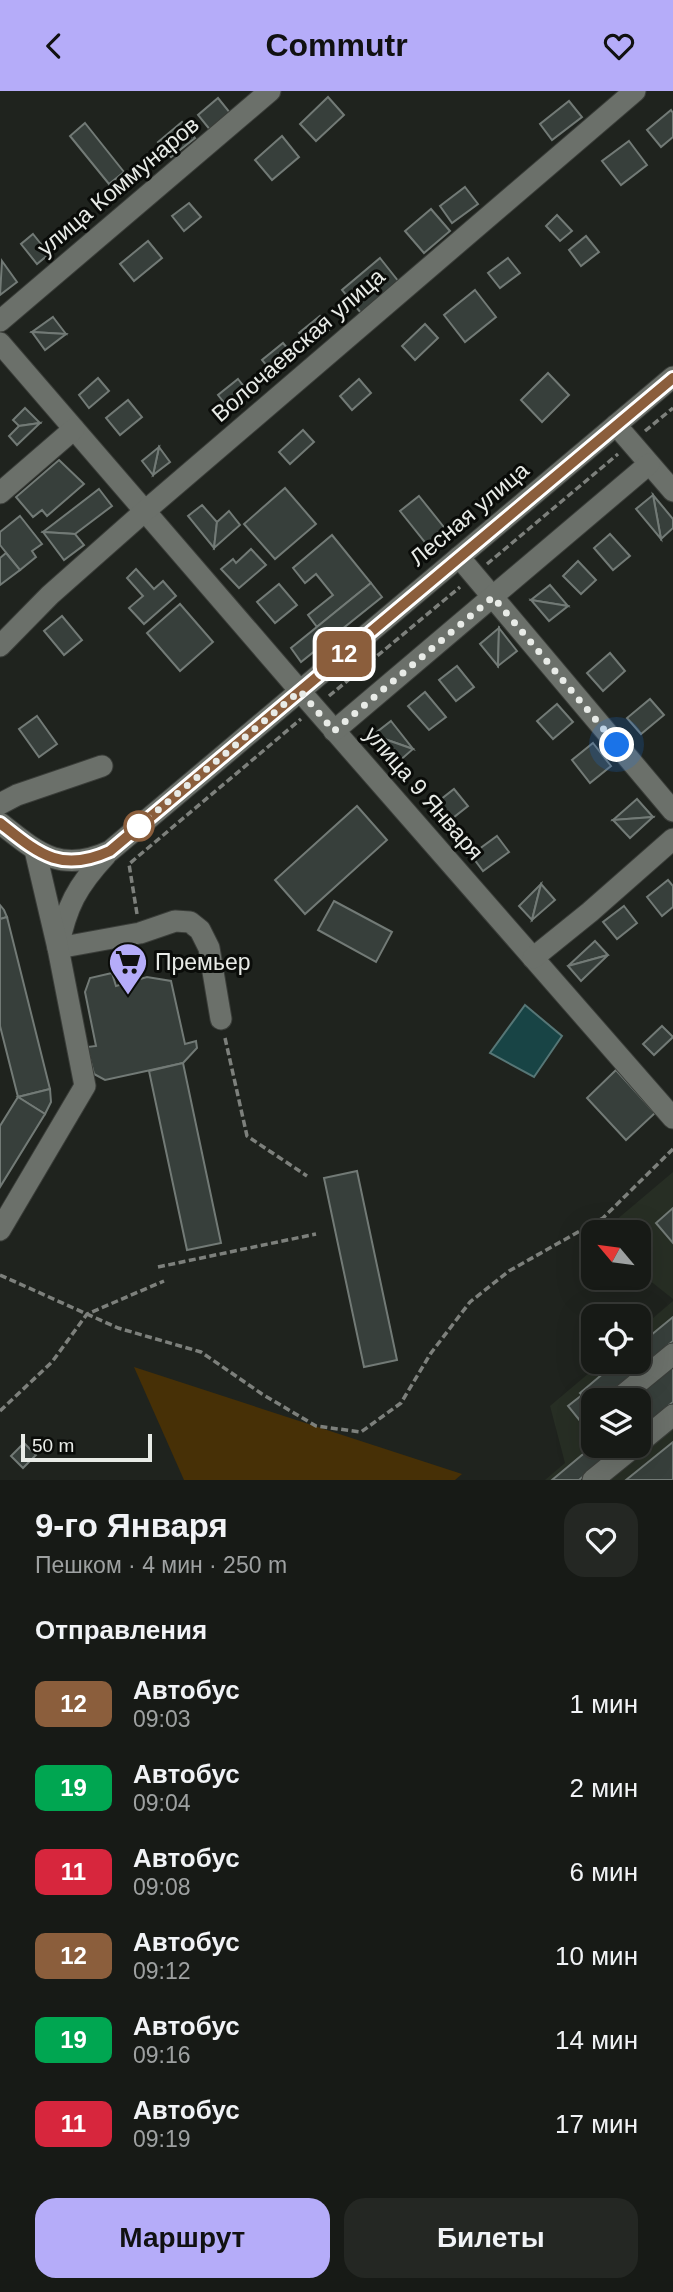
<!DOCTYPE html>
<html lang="ru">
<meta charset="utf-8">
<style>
:root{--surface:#171a16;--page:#242723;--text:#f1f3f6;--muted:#9ea1a1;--line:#363835;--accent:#b5acf9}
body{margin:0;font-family:Arial,sans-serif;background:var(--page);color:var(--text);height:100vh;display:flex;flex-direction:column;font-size:26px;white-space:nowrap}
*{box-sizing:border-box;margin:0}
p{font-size:23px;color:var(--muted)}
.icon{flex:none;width:38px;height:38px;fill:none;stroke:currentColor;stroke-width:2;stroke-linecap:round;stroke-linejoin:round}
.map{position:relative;height:1389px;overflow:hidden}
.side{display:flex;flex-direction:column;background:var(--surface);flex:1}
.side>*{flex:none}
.badge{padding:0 14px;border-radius:10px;font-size:24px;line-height:46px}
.needle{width:46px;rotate:299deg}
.buttons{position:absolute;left:581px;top:1129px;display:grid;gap:14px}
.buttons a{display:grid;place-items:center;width:70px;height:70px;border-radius:14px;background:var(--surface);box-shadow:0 7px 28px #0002,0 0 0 2px var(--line);font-size:35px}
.scale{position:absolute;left:21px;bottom:18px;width:131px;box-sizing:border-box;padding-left:7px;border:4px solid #e8ebe7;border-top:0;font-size:19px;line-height:24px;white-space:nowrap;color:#e8ebe7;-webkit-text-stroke:5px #0a0c09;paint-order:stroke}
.you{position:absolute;width:35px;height:35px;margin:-18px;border:5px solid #fff;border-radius:50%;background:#1a73e8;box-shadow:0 0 0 10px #1a73e833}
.map>.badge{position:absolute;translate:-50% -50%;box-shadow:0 0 0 4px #fff}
h2{padding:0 35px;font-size:26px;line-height:63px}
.round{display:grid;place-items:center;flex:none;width:74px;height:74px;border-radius:21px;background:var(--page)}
.head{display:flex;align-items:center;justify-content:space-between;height:119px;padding:0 35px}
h1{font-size:33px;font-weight:600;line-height:52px}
.cta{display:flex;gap:14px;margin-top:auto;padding:14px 35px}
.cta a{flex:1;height:80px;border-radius:21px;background:var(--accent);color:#111;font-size:28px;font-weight:600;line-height:80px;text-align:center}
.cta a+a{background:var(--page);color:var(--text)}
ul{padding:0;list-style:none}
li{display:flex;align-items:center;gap:21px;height:84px;padding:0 35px}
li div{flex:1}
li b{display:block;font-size:26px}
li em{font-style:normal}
li .badge{min-width:77px;font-weight:700;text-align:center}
header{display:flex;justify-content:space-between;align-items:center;height:91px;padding:0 35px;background:var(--accent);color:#111;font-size:32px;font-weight:600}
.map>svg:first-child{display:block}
</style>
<header><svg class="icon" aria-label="back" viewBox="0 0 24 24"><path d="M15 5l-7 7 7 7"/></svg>Commutr<svg class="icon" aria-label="heart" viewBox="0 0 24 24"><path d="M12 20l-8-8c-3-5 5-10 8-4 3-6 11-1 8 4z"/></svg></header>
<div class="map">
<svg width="673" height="1389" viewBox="0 0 673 1389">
<rect width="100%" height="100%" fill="#1f231e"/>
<g fill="#272e24" fill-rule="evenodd">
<path d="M673,1081V1208L639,1181V1141H602Z"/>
<path d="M673,1210V1389H545L565,1372L550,1315L602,1271L639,1270V1239ZM593,1309H639V1354H593Z"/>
</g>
<path fill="#473006" d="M134,1276L462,1383L455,1389H184Z"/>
<path fill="#184445" stroke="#567676" stroke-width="2" d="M525,914L562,945L534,986L490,962Z"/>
<g fill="#373f3b" stroke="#727a76" stroke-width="2">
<path d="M328,6L344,24L316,50L300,33Z"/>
<path d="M218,7L231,23L211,40L198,24Z"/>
<path d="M569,10L582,26L552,49L540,33Z"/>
<path d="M671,19L673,22V46L661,56L647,39Z"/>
<path d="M182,31L195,47L171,66L158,51Z"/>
<path d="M85,32L124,81L109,93L70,45Z"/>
<path d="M282,45L299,66L272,89L255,69Z"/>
<path d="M629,50L647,74L621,94L602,70Z"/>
<path d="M465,96L478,113L452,132L440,115Z"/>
<path d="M189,112L201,126L184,140L172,125Z"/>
<path d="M431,118L450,140L424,162L405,140Z"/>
<path d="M557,124L572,140L560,150L546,135Z"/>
<path d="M33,143L49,163L37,173L21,153Z"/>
<path d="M586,145L599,161L581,175L569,159Z"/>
<path d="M148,150L162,167L134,190L120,173Z"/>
<path d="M380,167L399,191L361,222L342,199Z"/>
<path d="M508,167L520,182L500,197L488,182Z"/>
<path d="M2,170L17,191L0,204Z"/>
<path d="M475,199L496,226L465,251L444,224Z"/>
<path d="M320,225L330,238L310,255L299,242Z"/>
<path d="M53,226L66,243L32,241Z"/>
<path d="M425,233L438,247L415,269L402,255Z"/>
<path d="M32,241L66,243L45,259Z"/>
<path d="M283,252L294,265L273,282L262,269Z"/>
<path d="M548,282L569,304L542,331L521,309Z"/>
<path d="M98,287L109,300L89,317L79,304Z"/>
<path d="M238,288L249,302L230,319L218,304Z"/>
<path d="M359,288L371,302L352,319L340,305Z"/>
<path d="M128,309L142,326L120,344L106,327Z"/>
<path d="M25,317L40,332L19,335L13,329Z"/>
<path d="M40,332L17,354L9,345L19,335Z"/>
<path d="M303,339L314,351L290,373L279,361Z"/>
<path d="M159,356L170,371L153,384Z"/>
<path d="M159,356L153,384L142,370Z"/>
<path d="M59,369L84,393L47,425L42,419L33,426L16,406Z"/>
<path d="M285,397L316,433L275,468L244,433Z"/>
<path d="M99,398L112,415L75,443L43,441Z"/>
<path d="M653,404L673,428V437L661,448Z"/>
<path d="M653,404L661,448L636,418Z"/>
<path d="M419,405L447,440L428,455L400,420Z"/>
<path d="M202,414L217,431L214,457L188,425Z"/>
<path d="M229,420L240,434L214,457L217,431Z"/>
<path d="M20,425L42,453L32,460L36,466L20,479L0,454V441Z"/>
<path d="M43,441L75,443L84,454L64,469Z"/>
<path d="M610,443L630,465L613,479L594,457Z"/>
<path d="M332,444L371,492L317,536L308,524L333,504L316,483L305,492L293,477Z"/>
<path d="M251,458L266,474L239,497L221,478L233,468L236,472Z"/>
<path d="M6,462L20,479L0,494V467Z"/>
<path d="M578,470L596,489L581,503L563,485Z"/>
<path d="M136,478L154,498L163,490L176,505L144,533L129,517L143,505L127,487Z"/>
<path d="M371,492L382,506L301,571L291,557Z"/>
<path d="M279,493L297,514L275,532L257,511Z"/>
<path d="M550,494L568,515L531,509Z"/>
<path d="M531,509L568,515L549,530Z"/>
<path d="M180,513L213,551L180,580L147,542Z"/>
<path d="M62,525L82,549L64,564L44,540Z"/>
<path d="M499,537L498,575L480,553Z"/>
<path d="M499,537L517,560L498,575Z"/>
<path d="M610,562L625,580L603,600L587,582Z"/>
<path d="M457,575L474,596L456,610L439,589Z"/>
<path d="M425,601L446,626L429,639L408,615Z"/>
<path d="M650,608L664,624L641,643L627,627Z"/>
<path d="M557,613L573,631L553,648L537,630Z"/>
<path d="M37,625L57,653L39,666L19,638Z"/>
<path d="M391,630L413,658L373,644Z"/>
<path d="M373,644L413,658L397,672Z"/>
<path d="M593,652L611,675L590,692L572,669Z"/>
<path d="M454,698L468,715L449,730L435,713Z"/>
<path d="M637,708L653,726L613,729Z"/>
<path d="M357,715L387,749L305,823L275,789Z"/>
<path d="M653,726L630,747L613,729Z"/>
<path d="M497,745L509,761L483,780L471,764Z"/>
<path d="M668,789L673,795V816L662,825L647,806Z"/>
<path d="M541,793L532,829L519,815Z"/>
<path d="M541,793L555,809L532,829Z"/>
<path d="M334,810L392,841L376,871L318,839Z"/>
<path d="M0,814L4,819L7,826L0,828Z"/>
<path d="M624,815L637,832L617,848L603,831Z"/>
<path d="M7,826L50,998L18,1006L0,935V828Z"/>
<path d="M595,850L608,864L568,875Z"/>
<path d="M608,864L581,890L568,875Z"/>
<path d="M112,882L116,895L147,886L171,890L185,953L196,950L197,957L183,972L105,989L94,983L87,956L96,955L85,901L90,887Z"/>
<path d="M662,935L673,946L654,964L643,953Z"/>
<path d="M183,972L221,1152L187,1159L149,980Z"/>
<path d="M616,979L655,1022L626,1049L587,1007Z"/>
<path d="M50,998L51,1011L45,1023L18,1006Z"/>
<path d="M18,1006L45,1023L0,1096V1035Z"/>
<path d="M357,1080L397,1269L364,1276L324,1087Z"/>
<path d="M673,1117V1152L656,1132Z"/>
<path d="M673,1226V1250L601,1309H593V1321L581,1331L568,1315L582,1304L580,1302L618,1270H639V1254Z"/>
<path d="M673,1267V1311L639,1339V1309H622Z"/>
<path d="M673,1351V1389H626Z"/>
<path d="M24,1352L36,1364L23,1377L11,1365Z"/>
<path d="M594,1354H621L579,1389H552Z"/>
</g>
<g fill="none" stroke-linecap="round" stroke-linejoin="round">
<g stroke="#3a3d39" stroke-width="23">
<g id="minor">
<path d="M0,230L270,0"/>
<path d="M0,252L300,600L673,1027"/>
<path d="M616,334L673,400"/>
<path d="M0,402L74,338"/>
<path d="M459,466L673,720"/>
<path d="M0,555L50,504L145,420L635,0"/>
<path d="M334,640L649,373"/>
<path d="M0,713L17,704L102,675"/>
<path d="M0,732C38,762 61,783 110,760L673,286"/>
<path d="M106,764C77,795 66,816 58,857L140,842L175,830L190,831L200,839L209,857L221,928"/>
<path d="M533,867L590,821L673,748"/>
<path d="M0,1139L85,995L58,857L35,759"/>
<path d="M617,1309L673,1263"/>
<path d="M639,1352L673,1324"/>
<path d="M593,1389L636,1354"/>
</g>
</g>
<g stroke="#7d807c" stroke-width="3.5" stroke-dasharray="7 3.5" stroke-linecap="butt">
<path d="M645,340L673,317"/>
<path d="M487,473L618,363"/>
<path d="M329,605L460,496"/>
<path d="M137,823L129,773L301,628"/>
<path d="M225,947L247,1045L307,1085"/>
<path d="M158,1176L316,1143"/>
<path d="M0,1184L118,1237L201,1261L262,1303L316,1335L361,1341L401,1312L431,1262L470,1211L509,1180L603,1127L673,1058"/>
<path d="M0,1320L52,1271L87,1223L164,1190"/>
</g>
<use href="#minor" stroke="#6b706a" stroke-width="21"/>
</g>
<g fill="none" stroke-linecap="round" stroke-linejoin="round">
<g stroke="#fff" stroke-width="16">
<path id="line" d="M0,732C38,762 60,783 110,760L673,287"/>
</g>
<use href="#line" stroke="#8b5e3c" stroke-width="10"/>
<path stroke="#e8ebe7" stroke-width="7" stroke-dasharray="0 12.6" d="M139,735L300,600L334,640L493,506L617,654"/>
</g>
<defs>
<g id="supermarket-pin" transform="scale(2.0125)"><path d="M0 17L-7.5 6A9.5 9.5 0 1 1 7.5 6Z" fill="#b5acf9" stroke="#0a0c09"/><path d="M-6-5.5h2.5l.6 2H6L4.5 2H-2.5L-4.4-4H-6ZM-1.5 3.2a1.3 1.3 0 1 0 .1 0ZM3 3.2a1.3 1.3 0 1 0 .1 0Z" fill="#111"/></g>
</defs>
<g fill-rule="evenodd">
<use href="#supermarket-pin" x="128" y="871"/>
</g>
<circle fill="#fff" stroke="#8b5e3c" stroke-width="3.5" cx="139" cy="735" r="14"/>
<g text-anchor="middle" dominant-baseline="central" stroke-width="6" stroke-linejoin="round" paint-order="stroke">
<g font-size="23" fill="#e8ebe7" stroke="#0a0c09">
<text transform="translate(118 95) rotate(-40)">улица Коммунаров</text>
<text transform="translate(298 254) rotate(-41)">Волочаевская улица</text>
<text transform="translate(469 423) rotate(-40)">Лесная улица</text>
<text transform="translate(424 702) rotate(49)">улица 9 Января</text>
</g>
<g font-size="23" fill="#e8ebe7" stroke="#0a0c09" text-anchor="start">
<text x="155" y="871">Премьер</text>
</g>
</g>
</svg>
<div class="buttons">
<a><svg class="needle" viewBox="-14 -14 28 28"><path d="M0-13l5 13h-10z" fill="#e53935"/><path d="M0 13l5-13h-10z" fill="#9ea1a1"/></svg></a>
<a><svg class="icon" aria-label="locate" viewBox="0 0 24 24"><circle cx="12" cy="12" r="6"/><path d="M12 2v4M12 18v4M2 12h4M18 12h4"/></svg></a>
<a><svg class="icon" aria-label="layers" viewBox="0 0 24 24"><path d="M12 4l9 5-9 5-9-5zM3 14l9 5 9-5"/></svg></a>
</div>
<div class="scale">50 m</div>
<div class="you" style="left:617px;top:654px"></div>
<b class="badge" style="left:344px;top:563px;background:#8b5e3c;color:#fff">12</b>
</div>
<section class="side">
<div class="head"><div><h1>9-го Января</h1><p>Пешком · 4 мин · 250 m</p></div><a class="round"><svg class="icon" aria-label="heart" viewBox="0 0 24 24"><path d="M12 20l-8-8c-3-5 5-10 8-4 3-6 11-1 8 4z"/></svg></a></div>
<h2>Отправления</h2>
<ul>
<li><span class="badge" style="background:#8b5e3c;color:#fff">12</span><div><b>Автобус</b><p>09:03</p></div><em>1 мин</em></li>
<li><span class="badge" style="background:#00a651;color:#fff">19</span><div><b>Автобус</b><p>09:04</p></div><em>2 мин</em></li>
<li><span class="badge" style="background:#d7263d;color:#fff">11</span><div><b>Автобус</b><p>09:08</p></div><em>6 мин</em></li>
<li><span class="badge" style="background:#8b5e3c;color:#fff">12</span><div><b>Автобус</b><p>09:12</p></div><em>10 мин</em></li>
<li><span class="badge" style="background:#00a651;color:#fff">19</span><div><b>Автобус</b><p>09:16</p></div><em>14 мин</em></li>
<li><span class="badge" style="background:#d7263d;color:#fff">11</span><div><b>Автобус</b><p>09:19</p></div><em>17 мин</em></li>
</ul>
<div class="cta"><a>Маршрут</a><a>Билеты</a></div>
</section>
